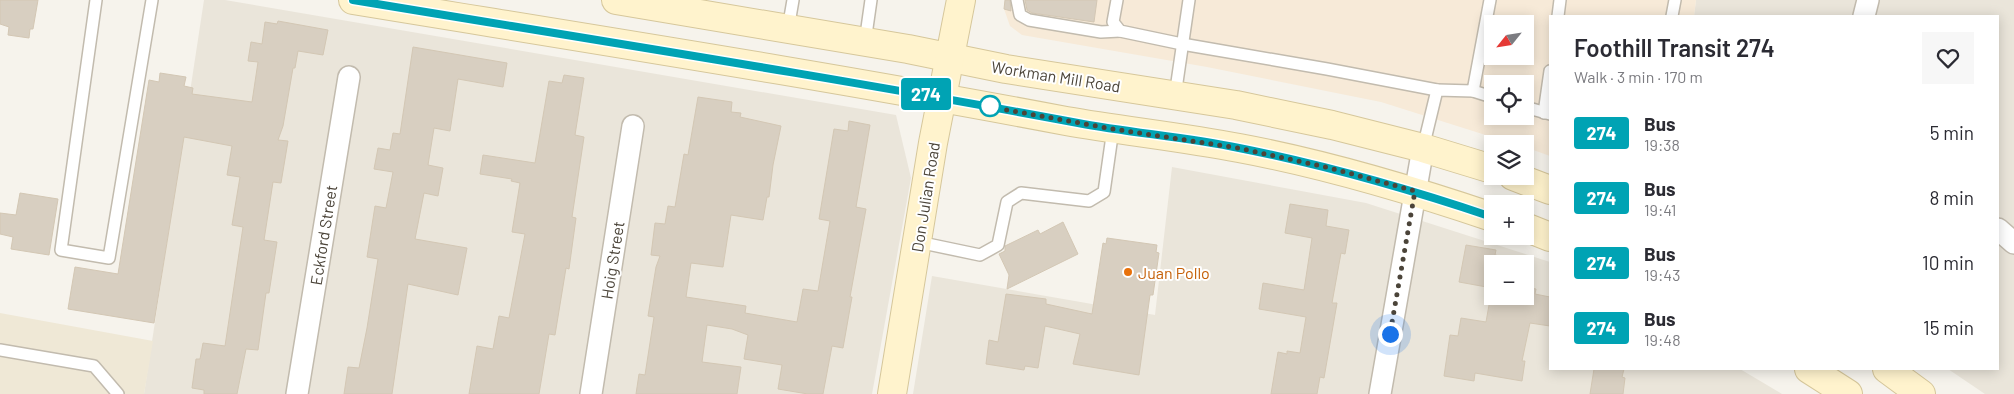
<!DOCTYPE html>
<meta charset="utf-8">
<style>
:root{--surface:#fff;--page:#f7f7f7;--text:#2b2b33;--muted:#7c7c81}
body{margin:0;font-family:Barlow,sans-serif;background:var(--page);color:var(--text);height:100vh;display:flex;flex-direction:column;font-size:19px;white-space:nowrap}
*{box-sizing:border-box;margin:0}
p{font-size:16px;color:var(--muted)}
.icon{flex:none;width:28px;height:28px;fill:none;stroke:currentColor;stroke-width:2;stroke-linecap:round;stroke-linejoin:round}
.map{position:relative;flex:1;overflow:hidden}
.side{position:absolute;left:1549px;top:15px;width:450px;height:355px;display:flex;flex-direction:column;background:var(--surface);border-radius:0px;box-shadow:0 2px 12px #0003}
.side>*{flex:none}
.badge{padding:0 10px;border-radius:4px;font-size:18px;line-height:32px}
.needle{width:32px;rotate:240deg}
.tools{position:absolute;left:1484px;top:15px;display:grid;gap:10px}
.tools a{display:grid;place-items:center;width:50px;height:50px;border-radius:0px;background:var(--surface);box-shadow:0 2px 12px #0003;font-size:25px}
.you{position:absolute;width:25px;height:25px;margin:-12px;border:4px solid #fff;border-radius:50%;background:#1a73e8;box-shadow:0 0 0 8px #1a73e833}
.map>.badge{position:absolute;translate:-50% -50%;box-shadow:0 0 0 2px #fff}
.round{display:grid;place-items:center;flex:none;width:52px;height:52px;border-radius:0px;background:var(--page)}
.overview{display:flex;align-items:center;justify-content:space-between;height:85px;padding:0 25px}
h1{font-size:24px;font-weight:600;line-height:38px}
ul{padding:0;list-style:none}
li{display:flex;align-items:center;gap:15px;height:65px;padding:0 25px}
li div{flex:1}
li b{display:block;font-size:19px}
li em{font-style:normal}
li .badge{min-width:55px;font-weight:700;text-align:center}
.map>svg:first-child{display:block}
</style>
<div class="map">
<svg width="2014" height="394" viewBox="0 0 2014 394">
<rect width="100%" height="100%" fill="#f6f3ec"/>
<g fill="#eae5da" fill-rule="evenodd">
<path d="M204,0H225L896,115L911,178L872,394H144Z"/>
<path d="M1696,0H2014V394H1985L1948,369H1998V16H1694Z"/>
<path d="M1172,167L1366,203L1550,262V369H1740L1782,394H913L932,276L1155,315ZM1492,264H1525V296H1492Z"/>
</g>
<path fill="#f7ead8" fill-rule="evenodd" d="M1005,0H1696L1694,16H1550V156L1525,147V144H1514L1381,102L1207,67L1022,35L1010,26L1004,9ZM1492,24H1525V56H1492ZM1492,84H1525V116H1492Z"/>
<path fill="#efe8d6" d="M0,313L153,341L144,394H0Z"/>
<g fill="#d8cfc1" stroke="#d3c7b4">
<path d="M0,0H38L33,29H30L29,38L8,35L9,27L0,24Z"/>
<path d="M1005,0H1010L1011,11L1004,9Z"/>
<path d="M1025,0H1097L1094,22L1032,13L1027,10Z"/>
<path d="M278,21L328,30L323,55L298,51L295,68H293L283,126L278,140L288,141L281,183L273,182L264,240L277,242L269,293H266L258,350L246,349L237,394H204V390L192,388L196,359H200L203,343L225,346L243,227L232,225L240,177L227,175L232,146L184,137L154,323L68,309L75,267L118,274L149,80L159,82L160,73L186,77L184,86L193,88L192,94L252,102L258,62L248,61L251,42L262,44L265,22L277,24Z"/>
<path d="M413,47L507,63L503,87L458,79L450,131L434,128L428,165L443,168L438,196L424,193L415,239L467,248L458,295L408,284L392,394H344L348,367L359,368L367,328L378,259L367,257L375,206L386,208L393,172L374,169L378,148L390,150L393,133L400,134Z"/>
<path d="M564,75L584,78L575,135L584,137L572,217L576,218L569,269L566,268L555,335L549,334L539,394H469L477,346L493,349L499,316L509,318L525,234L512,232L520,183L511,181L512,179L480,174L483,155L535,163L549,81L562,83Z"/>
<path d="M698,97L732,102L731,112L741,113L740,117L781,126L773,165L769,197H767L763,220L731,215L723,267L691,263L686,297L746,306L745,313L797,322L803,289L818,291L830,221L819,219L834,129L848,131L849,121L870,125L856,207L866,209L850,297H852L843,348L832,346L823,394H808L778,389L782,365L744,359L748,335L732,329L707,325L702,362L741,367L737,394H636L639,374L645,375L654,317L648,316L656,267L660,256L651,255L655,223L665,224L668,206L675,207L684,154L688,155Z"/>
<path d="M20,193L58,199L49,255L11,249L13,237L0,234V213L16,215Z"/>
<path d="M1290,204L1328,210L1326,226L1349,230L1345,254L1341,253L1332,303H1337L1324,378L1320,377L1317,394H1271L1278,352L1287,354V351L1300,353L1306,317L1259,309L1263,283L1304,290L1312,238L1285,233Z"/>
<path d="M1063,222L1078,254L1007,289L1009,275L999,254L1005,251V246L1038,230L1040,234Z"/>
<path d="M1107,238L1157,245L1156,252L1159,253L1153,295H1150L1139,375L1073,364L1080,334L1045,326L1038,368L1025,366L1024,370L986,364L989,340L998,342L1006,294L1046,299V304L1092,314L1103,243L1106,244Z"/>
<path d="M1466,245L1496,250L1495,255L1505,257L1503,264H1492V296H1525V287L1536,289L1535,294L1550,297V326L1530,323L1522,361H1525L1522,381L1475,373L1474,381L1444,376L1450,335L1458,336L1461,318L1486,322L1492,288L1459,282Z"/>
<path d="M1594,369H1624L1622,377L1625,378L1623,394H1590Z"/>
</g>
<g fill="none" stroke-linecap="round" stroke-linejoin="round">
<g stroke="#c2bbae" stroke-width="14">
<g id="lane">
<path d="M96,0L61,250L109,258L152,0"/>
<path d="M1017,0L1020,15L1029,20L1101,32L1120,31"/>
<path d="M1117,0L1113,22L1120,31L1182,44L1327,69L1437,90"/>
<path d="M1558,16L1560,0"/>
<path d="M1672,16L1675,0"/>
<path d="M788,29L793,0"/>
<path d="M865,42L871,0"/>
<path d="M1473,91L1492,97"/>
<path d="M1175,96L1189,0"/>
<path d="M1525,107L1550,114"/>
<path d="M1544,113L1550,71"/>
<path d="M1423,148L1437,90L1473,91L1490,0"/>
<path d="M918,242L980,255L998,245L1007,202L1021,193L1089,201L1104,192L1113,129"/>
<path d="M0,350L94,366L118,394"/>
</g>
</g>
<g stroke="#c2bbae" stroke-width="24">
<g id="street">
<path d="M1864,16L1868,0"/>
<path d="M1998,229L2014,243"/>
<path d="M297,394L349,77"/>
<path d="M591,394L633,126"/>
<path d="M1380,394L1423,148"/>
</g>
</g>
<g stroke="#d6c79b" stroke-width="30">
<g id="secondary">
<path d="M353,0C591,39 829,76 1066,121C1124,131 1182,137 1239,148C1325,164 1409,189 1492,217"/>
<path d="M616,0L908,49L1006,69L1236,105L1332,125L1423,148L1492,169"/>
<path d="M1513,176L1550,190"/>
<path d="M1525,227L1550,237"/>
<path d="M1809,369L1848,394"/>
<path d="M1887,369L1921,394"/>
<path d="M892,394L933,143L961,0"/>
</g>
</g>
<use href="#lane" stroke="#fff" stroke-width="11"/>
<use href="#street" stroke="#fff" stroke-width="21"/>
<use href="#secondary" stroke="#fff3cd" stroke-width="28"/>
</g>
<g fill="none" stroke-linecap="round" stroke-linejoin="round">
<g stroke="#fff" stroke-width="11">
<path id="line" d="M353,0C595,40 837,78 1078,123C1131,133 1186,137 1239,148C1325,165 1409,189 1492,217"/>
</g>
<use href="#line" stroke="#00a3b4" stroke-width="8"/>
<path stroke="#4b4439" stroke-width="5" stroke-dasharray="0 9" d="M990,106H985L1113,129L1238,148L1330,168L1415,191L1390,334"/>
</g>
<circle fill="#fff" stroke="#00a3b4" stroke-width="2.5" cx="990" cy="106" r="10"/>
<circle fill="#e8710a" stroke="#fff" stroke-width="2" cx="1128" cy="272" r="5"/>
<g text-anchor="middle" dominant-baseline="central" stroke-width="4" stroke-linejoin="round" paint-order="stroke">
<g font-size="16" fill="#4b4439" stroke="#fff">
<text transform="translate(1056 76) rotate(9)">Workman Mill Road</text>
<text transform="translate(925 197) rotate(-81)">Don Julian Road</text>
<text transform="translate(323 235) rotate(-81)">Eckford Street</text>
<text transform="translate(612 260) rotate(-81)">Hoig Street</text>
</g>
<g font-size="16" fill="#c56008" stroke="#fff" text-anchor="start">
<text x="1138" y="272">Juan Pollo</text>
</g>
</g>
</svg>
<div class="tools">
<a><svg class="needle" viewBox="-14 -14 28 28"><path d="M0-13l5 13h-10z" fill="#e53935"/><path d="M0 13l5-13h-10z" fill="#7c7c81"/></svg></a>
<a><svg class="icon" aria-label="locate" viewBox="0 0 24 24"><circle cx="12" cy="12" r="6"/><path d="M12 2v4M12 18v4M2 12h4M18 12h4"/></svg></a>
<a><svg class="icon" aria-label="layers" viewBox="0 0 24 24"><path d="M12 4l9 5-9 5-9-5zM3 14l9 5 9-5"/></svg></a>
<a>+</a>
<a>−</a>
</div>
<div class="you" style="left:1390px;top:334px"></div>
<b class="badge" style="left:926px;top:94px;background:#00a3b4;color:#fff">274</b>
<section class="side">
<div class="overview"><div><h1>Foothill Transit 274</h1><p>Walk · 3 min · 170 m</p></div><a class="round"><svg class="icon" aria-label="heart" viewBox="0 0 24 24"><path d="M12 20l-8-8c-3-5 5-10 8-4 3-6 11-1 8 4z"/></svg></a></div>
<ul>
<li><span class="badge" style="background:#00a3b4;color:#fff">274</span><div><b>Bus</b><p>19:38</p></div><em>5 min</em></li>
<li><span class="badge" style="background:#00a3b4;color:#fff">274</span><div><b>Bus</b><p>19:41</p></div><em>8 min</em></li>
<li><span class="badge" style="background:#00a3b4;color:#fff">274</span><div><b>Bus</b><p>19:43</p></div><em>10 min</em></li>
<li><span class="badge" style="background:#00a3b4;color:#fff">274</span><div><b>Bus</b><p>19:48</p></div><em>15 min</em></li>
</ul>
</section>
</div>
